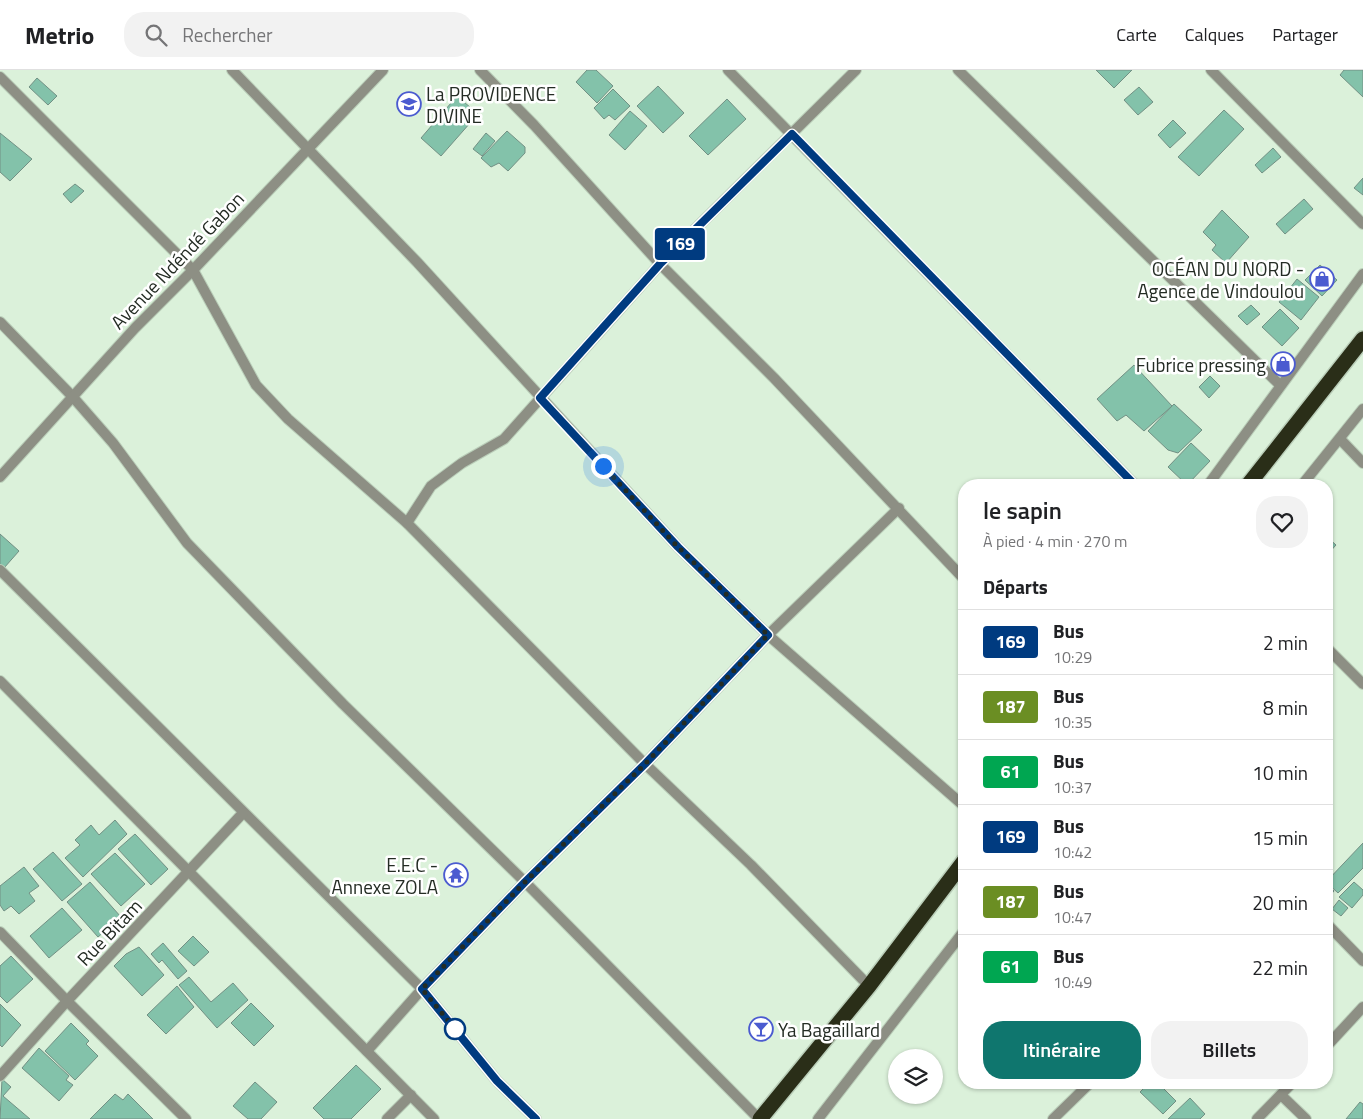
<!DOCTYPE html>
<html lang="fr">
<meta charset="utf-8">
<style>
:root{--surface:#fff;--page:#f2f2f2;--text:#202124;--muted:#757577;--line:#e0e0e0;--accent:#0f766e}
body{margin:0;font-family:"Titillium Web",sans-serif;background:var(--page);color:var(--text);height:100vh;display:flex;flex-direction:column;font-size:19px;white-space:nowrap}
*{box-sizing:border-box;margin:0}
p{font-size:16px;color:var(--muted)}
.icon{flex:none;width:28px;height:28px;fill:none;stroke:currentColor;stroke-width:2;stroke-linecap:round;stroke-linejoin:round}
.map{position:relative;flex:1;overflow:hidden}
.details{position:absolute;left:958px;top:409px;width:375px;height:610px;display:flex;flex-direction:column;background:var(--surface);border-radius:20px;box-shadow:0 1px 4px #0004}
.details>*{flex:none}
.badge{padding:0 10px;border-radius:4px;font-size:18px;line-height:32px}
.buttons{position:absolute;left:888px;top:979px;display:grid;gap:10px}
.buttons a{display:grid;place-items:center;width:55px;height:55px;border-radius:50%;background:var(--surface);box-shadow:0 1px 4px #0004;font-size:25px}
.you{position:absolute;width:25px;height:25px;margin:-12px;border:4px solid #fff;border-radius:50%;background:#1a73e8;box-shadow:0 0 0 8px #1a73e833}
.map>.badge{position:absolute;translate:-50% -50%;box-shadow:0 0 0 2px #fff}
h2{padding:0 25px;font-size:19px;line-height:45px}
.round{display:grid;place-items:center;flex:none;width:52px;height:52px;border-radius:20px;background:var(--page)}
.head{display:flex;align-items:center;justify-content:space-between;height:85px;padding:0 25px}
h1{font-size:24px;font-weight:600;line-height:38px}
.action{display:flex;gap:10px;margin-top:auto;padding:10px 25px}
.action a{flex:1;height:58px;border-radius:20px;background:var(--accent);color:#fff;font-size:20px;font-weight:600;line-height:58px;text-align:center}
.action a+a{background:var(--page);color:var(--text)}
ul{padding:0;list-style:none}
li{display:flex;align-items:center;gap:15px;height:65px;padding:0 25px;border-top:1px solid var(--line)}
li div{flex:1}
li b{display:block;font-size:19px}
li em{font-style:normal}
li .badge{min-width:55px;font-weight:700;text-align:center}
header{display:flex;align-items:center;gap:30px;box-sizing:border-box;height:70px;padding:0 25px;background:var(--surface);border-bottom:1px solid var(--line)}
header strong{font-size:24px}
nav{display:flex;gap:28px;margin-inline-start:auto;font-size:18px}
.search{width:350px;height:45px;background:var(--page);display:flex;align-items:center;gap:12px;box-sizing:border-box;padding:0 18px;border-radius:20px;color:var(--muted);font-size:19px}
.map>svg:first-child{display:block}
</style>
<header>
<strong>Metrio</strong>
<div class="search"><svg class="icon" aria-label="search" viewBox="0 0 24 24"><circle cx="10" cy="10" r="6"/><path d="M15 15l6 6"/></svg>Rechercher</div>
<nav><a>Carte</a><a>Calques</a><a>Partager</a></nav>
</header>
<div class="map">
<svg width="1363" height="1049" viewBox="0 0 1363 1049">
<rect width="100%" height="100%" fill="#dbf1da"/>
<g fill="#83c2aa" stroke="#729084">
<path d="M587,0H596L613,16L597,33L576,12Z"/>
<path d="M1096,0H1132L1114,18Z"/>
<path d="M1344,0H1363V27L1340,5Z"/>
<path d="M37,8L57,26L48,35L29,17Z"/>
<path d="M658,16L684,43L663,63L637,36Z"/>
<path d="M1139,17L1153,32L1138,45L1124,30Z"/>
<path d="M613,19L630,36L615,50L609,45L604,49L594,38Z"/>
<path d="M457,26L478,44L441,86L421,68Z"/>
<path d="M727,29L746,49L708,85L689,66Z"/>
<path d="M1224,40L1244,59L1199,106L1178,87Z"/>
<path d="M630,41L647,56L625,80L609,65Z"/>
<path d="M1173,50L1186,63L1170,78L1158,65Z"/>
<path d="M507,61L525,77V83L508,101L499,93L491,97L481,88Z"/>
<path d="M0,63L32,89L10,111L0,102Z"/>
<path d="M486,63L495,71L482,86L473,79Z"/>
<path d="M1273,78L1281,87L1262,103L1255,95Z"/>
<path d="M1363,108V125L1354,118Z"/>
<path d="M75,114L84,121L71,133L63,124Z"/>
<path d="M1304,129L1313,139L1285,164L1276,154Z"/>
<path d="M1222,140L1249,167L1226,193L1212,180L1216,175L1203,162Z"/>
<path d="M1320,195L1337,210L1322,226L1305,210Z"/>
<path d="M1297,209L1319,227L1301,250L1279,232Z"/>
<path d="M1251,235L1260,244L1247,255L1238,246Z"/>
<path d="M1280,239L1299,258L1282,276L1262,257Z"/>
<path d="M1134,295L1172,336L1144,361L1126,345L1117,351L1097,329Z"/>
<path d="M1210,306L1220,316L1209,328L1199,317Z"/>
<path d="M1174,334L1202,360L1178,383L1168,380L1148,361Z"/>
<path d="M1191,373L1210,391L1187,415L1168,397Z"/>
<path d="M0,464L19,481L4,498L0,495Z"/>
<path d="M1326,466L1336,475L1326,486Z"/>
<path d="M115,750L127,764L83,807L65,788L80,775L75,770L91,755L99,765Z"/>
<path d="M135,764L168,799L151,815L118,779Z"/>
<path d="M1363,773V798L1338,823L1326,812Z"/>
<path d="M53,782L82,814L62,831L33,799Z"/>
<path d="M115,783L145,814L121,836L91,804Z"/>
<path d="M24,797L39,816L29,823L35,831L19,844L11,836L4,841L0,835V816Z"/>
<path d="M90,812L121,847L98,867L67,832Z"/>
<path d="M1354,812L1363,820V825L1352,838L1339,827Z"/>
<path d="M1326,814L1334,821L1326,830Z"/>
<path d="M1339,830L1348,838L1341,846L1332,839Z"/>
<path d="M62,838L82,860L49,888L30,866Z"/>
<path d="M193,866L209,882L194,896L178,881Z"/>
<path d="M163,873L187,901L178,909L162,890L159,893L151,884Z"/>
<path d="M139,877L164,905L142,926L114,896L126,884Z"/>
<path d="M11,886L33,909L7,933L0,926V896Z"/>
<path d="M189,907L211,932L233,913L248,930L217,958L179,915Z"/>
<path d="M177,916L194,937L166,964L147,945Z"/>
<path d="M251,933L274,956L254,976L231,953Z"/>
<path d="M0,934L21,955L2,977L0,975Z"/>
<path d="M71,953L89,971L86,974L98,986L75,1010L45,981Z"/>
<path d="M39,978L69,1006L66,1010L73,1015L59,1031L22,998Z"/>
<path d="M356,995L381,1019L351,1049H324L313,1038Z"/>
<path d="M2,1009L11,1017L3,1026L30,1049H0Z"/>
<path d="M255,1012L277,1032L261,1049H248L233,1036Z"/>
<path d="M1150,1012H1157L1176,1031L1163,1044L1140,1022Z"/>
<path d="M115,1024L123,1030L128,1024L153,1049H90Z"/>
<path d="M1190,1028L1205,1044L1200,1049H1168Z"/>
<path d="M1360,1032L1363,1034V1049H1346Z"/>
</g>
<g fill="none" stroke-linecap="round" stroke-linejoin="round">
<g stroke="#baceb9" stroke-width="12">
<g id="street">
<path d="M232,0L417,192L678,477L768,565L964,736"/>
<path d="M480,0L534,55L660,194L774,308L964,509"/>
<path d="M728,0L1135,415"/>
<path d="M958,0L1280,315"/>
<path d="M1211,0L1363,154"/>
<path d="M0,7L193,200L256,315L288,349L407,453L645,694L751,795L869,916"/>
<path d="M0,252L72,326L113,373L187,473L343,634L525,812L759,1049"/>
<path d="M1340,369L1363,393"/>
<path d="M0,407L135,258L193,200L383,0"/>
<path d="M1208,415L1363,204"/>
<path d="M1302,415L1363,339"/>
<path d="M407,453L431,416L462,393L504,369L660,194L856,0"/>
<path d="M0,500L422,919L497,1011L536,1049"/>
<path d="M1326,577L1363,614"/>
<path d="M0,611L434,1049"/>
<path d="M1326,853L1363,891"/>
<path d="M0,862L67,931L186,1049"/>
<path d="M1326,977L1363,937"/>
<path d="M367,981L422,919L525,812L645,694L768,565L899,438"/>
<path d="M0,1006L67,931L243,743"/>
<path d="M1281,1025L1306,1049"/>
<path d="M387,1049L411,1025"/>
<path d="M818,1049L964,861"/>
<path d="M1053,1049L1091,1012"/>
<path d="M1257,1049L1293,1012"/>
</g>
</g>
<g stroke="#baceb9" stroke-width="18">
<g id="highway">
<path d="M1248,415L1363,269"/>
<path d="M760,1049L869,916L964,791"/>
</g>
</g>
<use href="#street" stroke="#8d8f84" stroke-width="10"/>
<use href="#highway" stroke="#2a2e18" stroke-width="15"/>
</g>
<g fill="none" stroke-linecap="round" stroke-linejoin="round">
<g stroke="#fff" stroke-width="11">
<path id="line" d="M536,1049L497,1011L422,919L525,812L645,694L768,565L678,477L540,328L660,194L792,64L1135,415"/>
</g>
<use href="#line" stroke="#003b80" stroke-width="8"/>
<path stroke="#242c24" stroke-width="5" stroke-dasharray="0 9" d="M455,959L460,965L422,919L525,812L645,694L768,565L678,477L603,396"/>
</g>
<defs>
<g id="school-ring" transform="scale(1.25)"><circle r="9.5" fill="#fff" stroke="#4b5bd0" stroke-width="1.5"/><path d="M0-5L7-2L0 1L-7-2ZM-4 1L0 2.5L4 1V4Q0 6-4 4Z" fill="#4b5bd0"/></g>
<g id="shop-ring" transform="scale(1.25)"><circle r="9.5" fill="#fff" stroke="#4b5bd0" stroke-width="1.5"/><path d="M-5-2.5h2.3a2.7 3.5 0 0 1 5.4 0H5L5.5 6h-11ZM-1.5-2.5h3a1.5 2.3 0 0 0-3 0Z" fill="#4b5bd0"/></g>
<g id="temple-ring" transform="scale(1.25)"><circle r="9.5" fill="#fff" stroke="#4b5bd0" stroke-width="1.5"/><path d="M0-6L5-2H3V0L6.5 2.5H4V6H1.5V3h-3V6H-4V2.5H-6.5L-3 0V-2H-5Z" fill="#4b5bd0"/></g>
<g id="bar-ring" transform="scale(1.25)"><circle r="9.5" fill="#fff" stroke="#4b5bd0" stroke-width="1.5"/><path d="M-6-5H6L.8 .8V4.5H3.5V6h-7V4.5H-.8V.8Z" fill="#4b5bd0"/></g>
</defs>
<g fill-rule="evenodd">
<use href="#school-ring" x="409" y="34"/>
<use href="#shop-ring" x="1322" y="209"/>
<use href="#shop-ring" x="1283" y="294"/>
<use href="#temple-ring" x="456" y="805"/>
<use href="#bar-ring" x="761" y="959"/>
</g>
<circle fill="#fff" stroke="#003b80" stroke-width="2.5" cx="455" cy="959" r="10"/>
<g text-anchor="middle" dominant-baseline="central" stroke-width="5" stroke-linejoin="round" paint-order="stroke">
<g font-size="19" fill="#242c24" stroke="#fff" text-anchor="end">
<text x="426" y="23" text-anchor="start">La PROVIDENCE<tspan x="426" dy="22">DIVINE</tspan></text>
<text x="1304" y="198">OCÉAN DU NORD -<tspan x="1304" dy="22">Agence de Vindoulou</tspan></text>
<text x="1266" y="294">Fubrice pressing</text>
<text x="438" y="794">E.E.C -<tspan x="438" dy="22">Annexe ZOLA</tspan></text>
<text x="778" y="959" text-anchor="start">Ya Bagaillard</text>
</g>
<g font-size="19" fill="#242c24" stroke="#fff">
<text transform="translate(177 190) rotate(-46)">Avenue Ndéndé Gabon</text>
<text transform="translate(109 862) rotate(-46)">Rue Bitam</text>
</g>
</g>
</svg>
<div class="buttons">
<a><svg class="icon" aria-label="layers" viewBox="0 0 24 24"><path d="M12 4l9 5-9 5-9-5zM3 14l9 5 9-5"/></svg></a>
</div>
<div class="you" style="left:603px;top:396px"></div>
<b class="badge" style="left:680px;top:174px;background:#003b80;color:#fff">169</b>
<section class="details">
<div class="head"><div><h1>le sapin</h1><p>À pied · 4 min · 270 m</p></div><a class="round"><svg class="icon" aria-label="heart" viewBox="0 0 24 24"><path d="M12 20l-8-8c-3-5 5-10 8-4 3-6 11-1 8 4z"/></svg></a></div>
<h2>Départs</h2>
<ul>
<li><span class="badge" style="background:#003b80;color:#fff">169</span><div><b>Bus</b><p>10:29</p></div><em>2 min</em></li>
<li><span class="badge" style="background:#6b8e23;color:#fff">187</span><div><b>Bus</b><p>10:35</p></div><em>8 min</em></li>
<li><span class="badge" style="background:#00a651;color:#fff">61</span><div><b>Bus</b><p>10:37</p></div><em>10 min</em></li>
<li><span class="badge" style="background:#003b80;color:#fff">169</span><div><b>Bus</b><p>10:42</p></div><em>15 min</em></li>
<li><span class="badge" style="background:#6b8e23;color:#fff">187</span><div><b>Bus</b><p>10:47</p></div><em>20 min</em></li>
<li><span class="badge" style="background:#00a651;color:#fff">61</span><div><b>Bus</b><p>10:49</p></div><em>22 min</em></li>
</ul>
<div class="action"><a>Itinéraire</a><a>Billets</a></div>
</section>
</div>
